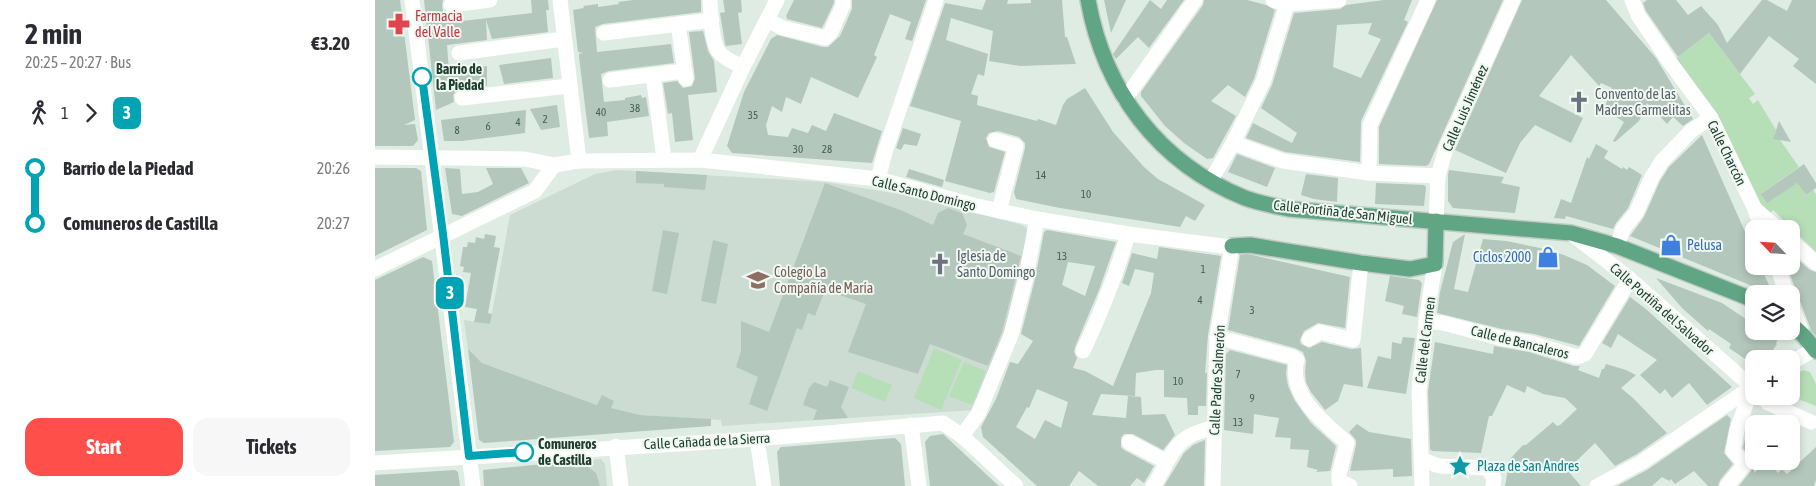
<!DOCTYPE html>
<meta charset="utf-8">
<style>
:root{--surface:#fff;--page:#f7f7f7;--text:#2b2b33;--muted:#7c7c81;--accent:#fe4f4b}
body{margin:0;font-family:"Asap Condensed",sans-serif;background:var(--page);color:var(--text);height:100vh;display:flex;flex-direction:column;font-size:19px;white-space:nowrap}
*{box-sizing:border-box;margin:0}
p{font-size:16px;color:var(--muted)}
.icon{flex:none;width:28px;height:28px;fill:none;stroke:currentColor;stroke-width:2;stroke-linecap:round;stroke-linejoin:round}
.map{position:relative;flex:1;overflow:hidden}
.drawer{display:flex;flex-direction:column;background:var(--surface);width:375px}
.drawer>*{flex:none}
.badge{padding:0 10px;border-radius:8px;font-size:18px;line-height:32px}
.needle{width:32px;rotate:295deg}
.fabs{position:absolute;left:1370px;top:220px;display:grid;gap:10px}
.fabs a{display:grid;place-items:center;width:55px;height:55px;border-radius:10px;background:var(--surface);box-shadow:0 2px 8px #0003;font-size:25px}
.map>.badge{position:absolute;translate:-50% -50%;box-shadow:0 0 0 2px #fff}
.legs{display:flex;align-items:center;gap:8px;height:55px;padding:0 25px;font-size:16px}
.legs p{margin-inline-start:auto}
.summary{display:flex;align-items:center;justify-content:space-between;height:85px;padding:0 25px}
h1{font-size:28px;font-weight:700;line-height:38px}
.button{display:flex;gap:10px;margin-top:auto;padding:10px 25px}
.button a{flex:1;height:58px;border-radius:15px;background:var(--accent);color:#fff;font-size:20px;font-weight:700;line-height:58px;text-align:center}
.button a+a{background:var(--page);color:var(--text)}
ul{padding:0 25px;list-style:none}
li{display:flex;align-items:center;gap:18px;height:55px;font-size:19px}
li i{display:grid;place-items:center;width:8px;height:100%;margin:0 6px;background:currentColor}
li i::after{content:'';width:12px;height:12px;margin:-6px;border:4px solid;border-radius:50%;background:var(--surface)}
li p{margin-inline-start:auto}
li:first-child i{background:linear-gradient(#0000 50%,currentColor 0)}
li:last-child i{background:linear-gradient(currentColor 50%,#0000 0)}
main{display:flex;flex:1;min-height:0}
.map>svg:first-child{display:block}
</style>
<main>
<section class="drawer">
<div class="summary"><div><h1>2 min</h1><p>20:25 – 20:27 · Bus</p></div><b>€3.20</b></div>
<div class="legs"><svg class="icon" aria-label="walk" viewBox="0 0 24 24"><circle cx="13" cy="4" r="2"/><path d="M13 8l-2 6 4 7M11 14l-3 7M7 12l3-4h3l4 4"/></svg>1<svg class="icon" aria-label="forward" viewBox="0 0 24 24"><path d="M9 5l7 7-7 7"/></svg><b class="badge" style="background:#00a3b4;color:#fff">3</b></div>
<ul>
<li><i style="color:#00a3b4"></i><b>Barrio de la Piedad</b><p>20:26</p></li>
<li><i style="color:#00a3b4"></i><b>Comuneros de Castilla</b><p>20:27</p></li>
</ul>
<div class="button"><a>Start</a><a>Tickets</a></div>
</section>
<div class="map">
<svg width="1441" height="486" viewBox="0 0 1441 486">
<rect width="100%" height="100%" fill="#dfece3"/>
<g fill="#cddcd2">
<path d="M242,170L450,182L548,198L580,208L648,225L653,231L631,326L600,410L347,426L346,420L265,415L225,406L107,363L93,350L89,320L115,324L135,215L220,174Z"/>
<path d="M226,459L230,464L232,486H170L168,464Z"/>
</g>
<g fill="#b6dfb8">
<path d="M1334,33L1380,94L1374,98L1378,104L1383,100L1401,130L1399,135L1400,138L1405,140L1424,167L1386,194L1422,183L1431,195L1438,190L1441,194V252L1398,210L1394,214L1383,205L1299,60Z"/>
<path d="M559,348L587,360L566,410L539,398Z"/>
<path d="M589,362L611,371L597,405L574,396Z"/>
<path d="M1428,370L1435,372L1441,384V406L1416,396V378Z"/>
<path d="M483,371L517,385L510,402L476,388Z"/>
</g>
<g fill="#b4c7bc" fill-rule="evenodd">
<path d="M0,0H25L40,120L29,125L40,124L43,140L38,146H0Z"/>
<path d="M49,0H68L67,6L70,23L157,13L156,0H173L174,10H171L173,32L117,39L111,20L112,40L72,45L74,71L112,66V86L82,90L78,95L79,102L61,110Z"/>
<path d="M258,0H326V12L228,24L220,27L222,52L296,44L299,63L234,71L226,74L229,102L250,100V98L266,95L267,98L271,97L274,116L232,122L233,136L214,138L204,57V54L208,53L203,52L198,10L209,8L208,6L223,4V7L244,4L243,2Z"/>
<path d="M348,0H366L367,12L363,13L367,44L351,46L350,44L345,13L350,12Z"/>
<path d="M419,0H459V3L447,28L412,19L411,16Z"/>
<path d="M477,0H551L537,41L530,39L536,22L515,14L499,55L502,57L483,98L436,77L426,104L411,97L407,112L397,106L391,125L393,135L413,137L417,128L433,133L437,125L451,131L459,113L507,131L497,163L357,153L352,146L369,92L396,39L402,35L448,47H453L465,36L477,9Z"/>
<path d="M611,0H633L632,4L656,3V0H687L690,37H692L701,64L645,66L614,61L618,31L576,18L571,40L613,54L609,76L603,74L596,94L603,96L602,105L662,121L663,119L681,125L688,105L692,99L710,88L738,132L769,167L783,179L830,205L820,221L811,216L805,227L685,208L641,199L639,192L650,148V143L644,137L623,131L614,133L611,138L614,147L630,152L619,192L615,193L570,181L586,121L535,106L570,3L607,10Z"/>
<path d="M729,0H751L736,33Z"/>
<path d="M775,0L786,9L792,0H809L774,48L763,37L741,59L738,54Z"/>
<path d="M829,0H872L891,5L900,10L879,79L870,97L853,85L836,101L861,116L838,158L832,159L809,143L790,126L766,96V92L828,5Z"/>
<path d="M1009,0H1037L1029,20L1033,22L986,121L985,162L910,152L871,138L878,123L917,143L922,133L886,108L897,85L919,13L965,9L971,5ZM997,23L993,34L1006,39L986,78L958,67L962,25Z"/>
<path d="M1062,0H1128L1054,164L1051,166L1004,164V127Z"/>
<path d="M1147,0H1231L1281,58L1318,119L1308,126L1298,117L1292,124L1272,103L1264,121L1240,142L1238,141L1249,122L1229,109L1237,88L1226,83L1224,86L1196,55L1164,96L1208,118L1196,143L1160,125L1145,143L1131,173L1080,150Z"/>
<path d="M1272,0H1301L1313,15L1326,6L1343,25L1352,43L1387,0H1392L1412,11L1417,0H1441V84L1418,66L1424,59L1394,36L1365,74L1334,33L1303,57L1271,11L1268,3Z"/>
<path d="M328,31L333,51L339,61L342,92L313,95L318,140L300,142L297,113L293,114L288,83L302,81L308,88L317,86L320,78L314,32Z"/>
<path d="M176,58L178,78L129,84L124,65Z"/>
<path d="M182,105L185,127L166,130L155,109Z"/>
<path d="M151,110L150,133L87,141H69L66,120Z"/>
<path d="M1404,121L1416,142L1398,139Z"/>
<path d="M528,128L546,134L542,146L529,144L526,150L521,148Z"/>
<path d="M1327,135L1379,252V266H1385L1394,285L1387,290L1255,236L1269,217L1285,181L1294,167Z"/>
<path d="M1221,144L1233,151L1229,158L1247,169L1248,167L1252,170L1254,167L1267,175L1253,208L1241,223L1238,229L1191,216L1190,219L1179,218L1186,199L1196,203L1212,157L1214,159Z"/>
<path d="M862,154L900,168L892,187L853,172Z"/>
<path d="M1429,164L1441,183V188L1431,195L1422,183L1392,203L1386,194Z"/>
<path d="M0,168H41L46,171L52,230L0,256Z"/>
<path d="M70,168L85,169L87,194L103,192L118,184L111,168H146L154,183L87,216L77,214Z"/>
<path d="M534,169L569,180L567,187L531,177Z"/>
<path d="M1074,170L1129,177L1126,183L1145,187L1140,213L1078,208L1073,201V175Z"/>
<path d="M261,171L332,175L330,190L289,187V184L261,183Z"/>
<path d="M931,174L963,178L962,202L939,199L926,195Z"/>
<path d="M450,183L528,211L558,225L563,213L573,208L587,213L592,225L588,234L646,256L627,332L613,366L555,344L543,374L473,352L491,304L450,290L440,316L433,313L427,330L422,328L392,411L374,404L383,377L361,367L366,351V321L394,332Z"/>
<path d="M1001,183L1049,185L1051,187L1049,206L1000,204Z"/>
<path d="M288,230L304,233L292,294L277,291Z"/>
<path d="M672,230L741,242L724,290L700,347L699,352L702,358L698,368L710,371L738,386L776,293L779,273L760,269L754,286L747,283L757,253L782,259L784,247L846,256L833,335L830,374L832,372L831,406H823V415H813L812,398L789,397V370H781L761,373L760,396L726,394L717,415L751,418L753,396L766,397L767,415L790,414L800,435L788,450L758,434H749L746,438V447L749,450L779,466L769,483L762,478L755,486H723L704,471L694,486H662L608,437L606,427L621,399L635,362L643,364L658,341L646,334L660,279L669,232ZM693,262L720,266L710,296L687,285ZM662,389L693,402L686,428L670,420L660,439L641,427L652,407L654,408Z"/>
<path d="M110,234L121,236L119,247L125,248L113,313L117,314L115,324L99,322L102,309L90,307L96,273L88,272L89,267L85,266L88,247H92L93,242L100,243L101,237L109,239Z"/>
<path d="M1090,234L1079,289L1093,292L1108,239L1131,241L1165,248L1189,255L1212,265L1240,286L1204,346L1159,334L1127,329L1062,313L1065,292L1078,242Z"/>
<path d="M338,240L353,244L341,304L326,301Z"/>
<path d="M873,254L975,277L970,328L943,323L929,331L925,340L926,344L934,348L947,342L976,349L986,348L988,387L969,384L963,401L950,410L936,392L931,382L930,373L931,361L928,352L920,348L853,330L865,255Z"/>
<path d="M48,257L57,261L79,442L75,447L0,451V280Z"/>
<path d="M1421,258L1435,270L1441,272V336L1436,330L1425,301L1421,296V291L1412,266H1416V261Z"/>
<path d="M1015,276L1044,280L1047,283L1042,317L1027,314L1029,306L1010,301Z"/>
<path d="M1281,278L1347,303L1371,319L1379,309V331H1406L1402,338L1403,339L1401,343L1402,344L1392,359H1379V365L1354,348L1356,344L1334,329L1333,331L1307,308Z"/>
<path d="M1255,297L1272,310L1357,387L1332,405L1314,383L1297,398L1290,389L1285,394L1265,375L1282,360L1243,334L1236,348L1227,343Z"/>
<path d="M1028,337L1040,338L1031,394L992,388L1003,356L1016,359L1017,342L1026,344Z"/>
<path d="M1060,342L1118,354L1119,346L1154,352L1199,366H1205L1203,370L1224,378L1227,369H1229L1231,364L1251,370L1261,375L1246,388L1258,398L1292,433L1262,454L1240,466L1220,443L1192,470L1206,486H1130L1135,459L1148,445H1151L1178,422L1182,426L1185,425L1202,409L1190,398L1168,394L1152,386L1150,393L1132,385L1117,416H1114L1106,453L1057,451L1055,449L1053,391Z"/>
<path d="M93,349L107,363L222,405L227,395L239,401L236,408L265,415L336,419V426L109,443L104,440Z"/>
<path d="M855,350L912,365L911,374L913,386L920,401L936,423L961,446L955,471L941,472L943,470L932,467L934,450L915,449L916,438L900,437L904,418L879,414L878,434L849,430L851,354Z"/>
<path d="M455,380L474,387L466,407L473,418L438,420L442,410L428,405L434,388L439,382L452,387Z"/>
<path d="M1352,415L1356,419L1349,453L1358,464L1345,480L1343,486H1333L1319,471L1300,484L1296,479L1294,481L1287,477L1277,486H1242L1272,470Z"/>
<path d="M982,424L994,432L1036,439L1037,476L1018,477V469L975,471L981,445V440L974,432Z"/>
<path d="M1379,425V461L1368,448L1372,431Z"/>
<path d="M568,434L612,475L624,486H555L550,442L555,436Z"/>
<path d="M520,438L526,444L530,486H405L402,452L406,447Z"/>
<path d="M830,440L829,486H789L809,453L818,445Z"/>
<path d="M1441,447V480L1439,486H1364L1379,467V473L1392,461L1403,473L1407,469L1412,474Z"/>
<path d="M199,461L200,468L212,466L221,473L225,486H109L108,470Z"/>
<path d="M80,470L83,472L85,486H0V475Z"/>
</g>
<g fill="none" stroke-linecap="round" stroke-linejoin="round">
<g stroke="#c0c9c4" stroke-width="18">
<g id="major">
<path d="M713,0C729,90 783,163 870,198C884,203 899,206 914,209L1196,233L1242,246L1379,300"/>
<path d="M857,246L875,245L986,263L1035,269L1060,264L1061,221"/>
<path d="M1416,324L1428,335L1441,351"/>
</g>
</g>
<g stroke="#fff" stroke-width="15">
<path d="M37,0C58,162 78,324 98,486"/>
<path d="M185,0L204,161"/>
<path d="M335,0C336,13 336,42 344,52C349,59 360,63 368,67"/>
<path d="M898,0L912,4L964,0"/>
<path d="M1257,0L1263,15L1294,61L1336,118L1379,207L1387,229"/>
<path d="M76,5L115,0"/>
<path d="M392,20L408,28L450,38L456,32L468,5V0"/>
<path d="M303,24L311,79"/>
<path d="M229,33L337,20"/>
<path d="M84,53L189,39"/>
<path d="M278,75L289,159"/>
<path d="M235,80L309,71"/>
<path d="M87,98L194,86"/>
<path d="M750,99L820,0"/>
<path d="M620,140L641,146L624,211"/>
<path d="M858,143L908,161L994,173L1063,176"/>
<path d="M0,157L150,159L179,165L204,161L325,160L503,179L598,205L662,219L753,234L848,246H857L842,337L838,486"/>
<path d="M325,160L368,67L402,0"/>
<path d="M994,173L995,125L1053,0"/>
<path d="M503,179L510,152L561,0"/>
<path d="M836,180L858,143L888,82L912,4"/>
<path d="M1381,210L1403,229"/>
<path d="M1061,221L1063,176L1071,148L1138,0"/>
<path d="M1197,234L1255,279L1377,387"/>
<path d="M1416,241L1441,263"/>
<path d="M1242,246L1248,229L1261,213L1277,177L1287,161L1317,130L1336,118"/>
<path d="M1402,266L1412,294"/>
<path d="M0,269L160,191L179,165"/>
<path d="M1416,304L1428,335"/>
<path d="M1051,321L1068,323L1125,338L1156,343L1202,357L1210,354L1255,279"/>
<path d="M842,337L918,357L922,360C912,395 949,422 972,443L964,474V481L975,486"/>
<path d="M934,339L945,332L978,340L986,263"/>
<path d="M708,351C726,313 741,275 753,234"/>
<path d="M1416,363L1441,348"/>
<path d="M1387,396L1393,403L1436,422"/>
<path d="M536,425L544,486"/>
<path d="M587,436L603,414L636,335L651,277L662,219"/>
<path d="M382,439L389,486"/>
<path d="M754,442L792,462"/>
<path d="M241,446L246,486"/>
<path d="M1048,460L1064,466L1112,468L1119,478L1118,486"/>
<path d="M0,463L382,439L568,423L587,436L641,486"/>
<path d="M778,486C790,470 795,448 813,437C820,432 831,430 839,427"/>
<path d="M1047,486L1044,391L1051,321L1060,264"/>
<path d="M1222,486L1267,462L1377,387"/>
<path d="M1352,486L1370,464L1358,451L1362,430L1377,387"/>
</g>
<use href="#major" stroke="#60a684" stroke-width="15"/>
</g>
<g fill="none" stroke-linecap="round" stroke-linejoin="round">
<g stroke="#fff" stroke-width="11">
<path id="line-1" d="M47,77L68,234L94,456L149,452"/>
</g>
<use href="#line-1" stroke="#00a3b4" stroke-width="8"/>
</g>
<defs>
<g id="pharmacy-bare" transform="scale(1.725)"><path d="M-2-6h4v4h4v4h-4v4h-4v-4h-4v-4h4Z" fill="#e0444e" stroke="#f0f8f2" stroke-width="2.5" paint-order="stroke"/></g>
<g id="church-bare" transform="scale(1.725)"><path d="M-1.2-6h2.4v3.5h3.3v2.4h-3.3V6h-2.4V-.1h-3.3v-2.4h3.3Z" fill="#6b7280" stroke="#f0f8f2" stroke-width="2.5" paint-order="stroke"/></g>
<g id="shop-bare" transform="scale(1.725)"><path d="M-5-2.5h2.3a2.7 3.5 0 0 1 5.4 0H5L5.5 6h-11ZM-1.5-2.5h3a1.5 2.3 0 0 0-3 0Z" fill="#3f7fe0" stroke="#f0f8f2" stroke-width="2.5" paint-order="stroke"/></g>
<g id="school-bare" transform="scale(1.725)"><path d="M0-5L7-2L0 1L-7-2ZM-4 1L0 2.5L4 1V4Q0 6-4 4Z" fill="#8d6e63" stroke="#f0f8f2" stroke-width="2.5" paint-order="stroke"/></g>
<g id="sight-bare" transform="scale(1.725)"><path d="M0-6L1.8-2.2L6-1.7L2.9 1.2L3.7 5.4L0 3.3L-3.7 5.4L-2.9 1.2L-6-1.7L-1.8-2.2Z" fill="#0f9aa8" stroke="#f0f8f2" stroke-width="2.5" paint-order="stroke"/></g>
</defs>
<g fill-rule="evenodd">
<use href="#pharmacy-bare" x="24" y="24"/>
<use href="#church-bare" x="1204" y="102"/>
<use href="#shop-bare" x="1296" y="245"/>
<use href="#shop-bare" x="1173" y="257"/>
<use href="#church-bare" x="565" y="264"/>
<use href="#school-bare" x="383" y="280"/>
<use href="#sight-bare" x="1085" y="466"/>
</g>
<g fill="#fff" stroke="#00a3b4" stroke-width="2.5">
<circle cx="47" cy="77" r="9"/>
<circle cx="149" cy="452" r="9"/>
</g>
<g text-anchor="middle" dominant-baseline="central" stroke-width="4" stroke-linejoin="round" paint-order="stroke">
<g font-size="11" fill="#446052">
<text x="260" y="108">38</text>
<text x="226" y="112">40</text>
<text x="378" y="115">35</text>
<text x="170" y="119">2</text>
<text x="143" y="122">4</text>
<text x="113" y="126">6</text>
<text x="82" y="130">8</text>
<text x="423" y="149">30</text>
<text x="452" y="149">28</text>
<text x="666" y="175">14</text>
<text x="711" y="194">10</text>
<text x="687" y="256">13</text>
<text x="828" y="269">1</text>
<text x="825" y="300">4</text>
<text x="877" y="310">3</text>
<text x="863" y="374">7</text>
<text x="803" y="381">10</text>
<text x="877" y="398">9</text>
<text x="863" y="422">13</text>
</g>
<g font-size="14" fill="#be3a42" stroke="#f0f8f2" text-anchor="start">
<text x="40" y="16">Farmacia<tspan x="40" dy="16">del Valle</tspan></text>
</g>
<g font-size="14" font-weight="bold" fill="#1f3d2e" stroke="#f0f8f2" text-anchor="start">
<text x="61" y="69">Barrio de<tspan x="61" dy="16">la Piedad</tspan></text>
<text x="163" y="444">Comuneros<tspan x="163" dy="16">de Castilla</tspan></text>
</g>
<g font-size="14" fill="#5b616d" stroke="#f0f8f2" text-anchor="start">
<text x="1220" y="94">Convento de las<tspan x="1220" dy="16">Madres Carmelitas</tspan></text>
<text x="582" y="256">Iglesia de<tspan x="582" dy="16">Santo Domingo</tspan></text>
</g>
<g font-size="14" fill="#1f3d2e" stroke="#f0f8f2">
<text transform="translate(1090 108) rotate(-66)">Calle Luis Jiménez</text>
<text transform="translate(1352 153) rotate(64)">Calle Charcón</text>
<text transform="translate(549 193) rotate(14)">Calle Santo Domingo</text>
<text transform="translate(968 212) rotate(6)">Calle Portiña de San Miguel</text>
<text transform="translate(1287 309) rotate(41)">Calle Portiña del Salvador</text>
<text transform="translate(1050 340) rotate(-83)">Calle del Carmen</text>
<text transform="translate(1145 342) rotate(14)">Calle de Bancaleros</text>
<text transform="translate(842 380) rotate(-87)">Calle Padre Salmerón</text>
<text transform="translate(332 441) rotate(-3)">Calle Cañada de la Sierra</text>
</g>
<g font-size="14" fill="#366cbe" stroke="#f0f8f2" text-anchor="start">
<text x="1312" y="245">Pelusa</text>
<text x="1156" y="257" text-anchor="end">Ciclos 2000</text>
</g>
<g font-size="14" fill="#785e54" stroke="#f0f8f2" text-anchor="start">
<text x="399" y="272">Colegio La<tspan x="399" dy="16">Compañía de María</tspan></text>
</g>
<g font-size="14" fill="#0d838f" stroke="#f0f8f2" text-anchor="start">
<text x="1102" y="466">Plaza de San Andres</text>
</g>
</g>
</svg>
<div class="fabs">
<a><svg class="needle" viewBox="-14 -14 28 28"><path d="M0-13l5 13h-10z" fill="#e53935"/><path d="M0 13l5-13h-10z" fill="#7c7c81"/></svg></a>
<a><svg class="icon" aria-label="layers" viewBox="0 0 24 24"><path d="M12 4l9 5-9 5-9-5zM3 14l9 5 9-5"/></svg></a>
<a>+</a>
<a>−</a>
</div>
<b class="badge" style="left:75px;top:293px;background:#00a3b4;color:#fff">3</b>
</div>
</main>
